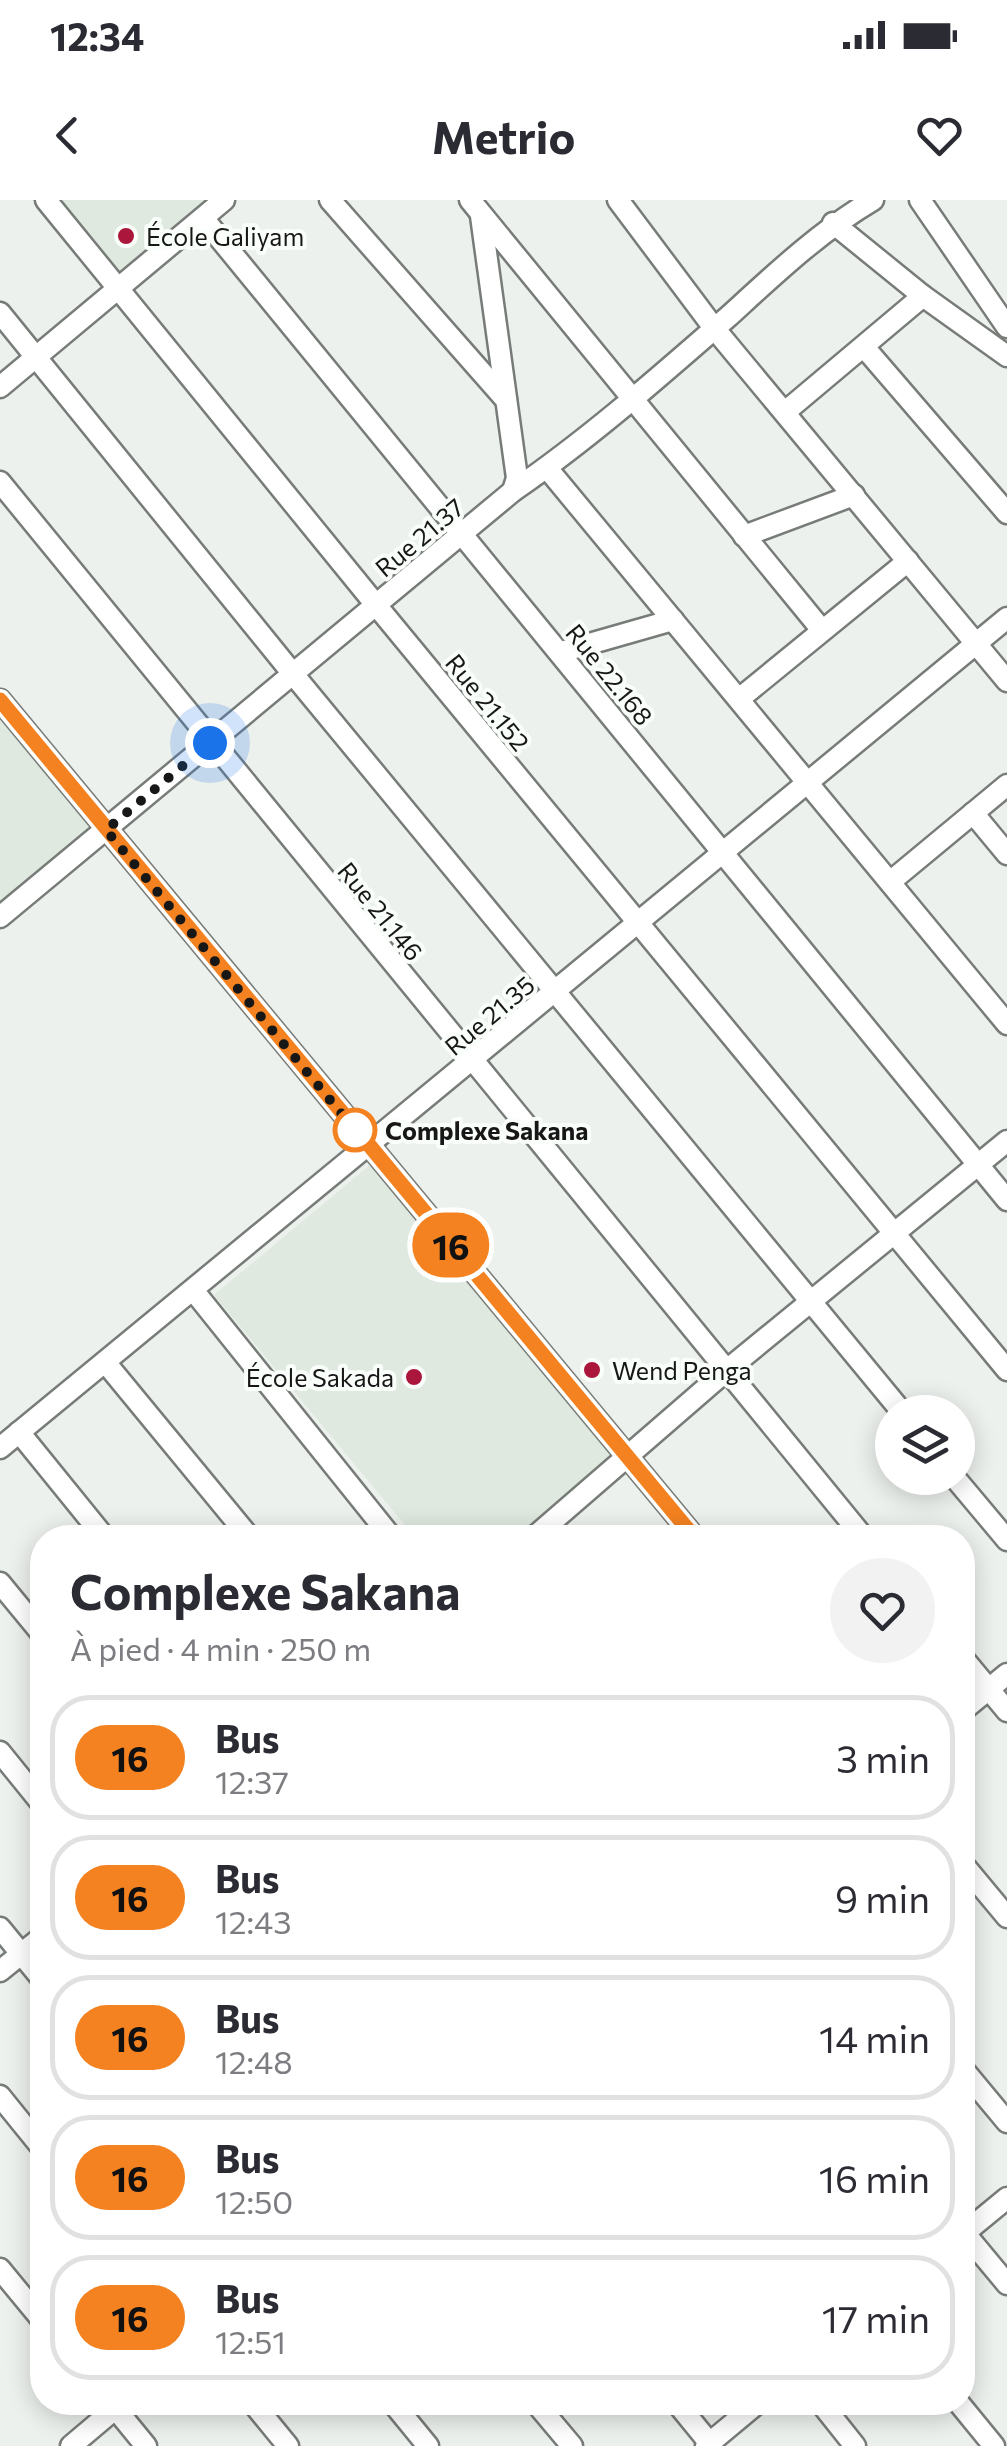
<!DOCTYPE html>
<html lang="fr">
<meta charset="utf-8">
<style>
:root{--surface:#fff;--page:#f2f2f3;--text:#2b2b33;--muted:#7c7c81;--line:#e1e1e2}
body{margin:0;font-family:Commissioner,sans-serif;background:var(--page);color:var(--text);height:100vh;display:flex;flex-direction:column;font-size:38px;white-space:nowrap}
*{box-sizing:border-box;margin:0}
p{font-size:32px;color:var(--muted)}
.icon{flex:none;width:55px;height:55px;fill:none;stroke:currentColor;stroke-width:2;stroke-linecap:round;stroke-linejoin:round}
.map{position:relative;flex:1;overflow:hidden}
.details{position:absolute;left:30px;top:1325px;width:945px;height:890px;display:flex;flex-direction:column;background:var(--surface);border-radius:40px;box-shadow:0 5px 25px #0003}
.details>*{flex:none}
.badge{padding:0 20px;border-radius:32px;font-size:35px;line-height:65px}
.controls{position:absolute;left:875px;top:1195px;display:grid;gap:20px}
.controls a{display:grid;place-items:center;width:100px;height:100px;border-radius:50%;background:var(--surface);box-shadow:0 5px 25px #0003;font-size:50px}
.you{position:absolute;width:50px;height:50px;margin:-25px;border:8px solid #fff;border-radius:50%;background:#1a73e8;box-shadow:0 0 0 15px #1a73e833}
.map>.badge{position:absolute;translate:-50% -50%;box-shadow:0 0 0 5px #fff}
.round{display:grid;place-items:center;flex:none;width:105px;height:105px;border-radius:52px;background:var(--page)}
.head{display:flex;align-items:center;justify-content:space-between;height:170px;padding:0 40px}
h1{font-size:48px;font-weight:700;line-height:75px}
ul{padding:0;list-style:none}
li{display:flex;align-items:center;gap:30px;height:125px;margin:0 20px 15px;padding:0 20px;border:5px solid var(--line);border-radius:40px}
li div{flex:1}
li b{display:block;font-size:38px}
li em{font-style:normal}
li .badge{min-width:110px;font-weight:700;text-align:center}
.status{display:flex;justify-content:space-between;align-items:center;height:70px;padding:0 50px;background:var(--surface);direction:ltr}
.status svg{height:28px;fill:currentColor}
header{display:flex;justify-content:space-between;align-items:center;height:130px;padding:0 40px;background:var(--surface);font-size:45px;font-weight:700}
.map>svg:first-child{display:block}
</style>
<div class="status"><b>12:34</b><svg viewBox="0 0 49 12"><path d="M0 12V9h3v3zM5 12V6h3v6zM10 12V3h3v9zM15 12V0h3v12zM26 1h20v11H26zM47 4h2v5h-2z"/></svg></div>
<header><svg class="icon" aria-label="back" viewBox="0 0 24 24"><path d="M15 5l-7 7 7 7"/></svg>Metrio<svg class="icon" aria-label="heart" viewBox="0 0 24 24"><path d="M12 20l-8-8c-3-5 5-10 8-4 3-6 11-1 8 4z"/></svg></header>
<div class="map">
<svg width="1007" height="2246" viewBox="0 0 1007 2246">
<rect width="100%" height="100%" fill="#edf1ed"/>
<g fill="#dfe9df">
<path d="M58,0H209L118,72Z"/>
<path d="M0,512L96,629L0,708Z"/>
<path d="M370,965L615,1259L520,1337H415L214,1095Z"/>
</g>
<g fill="none" stroke-linecap="round" stroke-linejoin="round">
<g stroke="#787c78" stroke-width="25">
<g id="minor">
<path d="M46,0L376,405L1007,1170"/>
<path d="M330,0L506,200"/>
<path d="M470,0L821,429"/>
<path d="M618,0L714,128L1007,481"/>
<path d="M920,0L1007,127"/>
<path d="M481,16L517,278L513,291"/>
<path d="M203,18L1007,1000"/>
<path d="M833,23L923,96L1007,156"/>
<path d="M0,113L293,474L902,1212"/>
<path d="M864,147L1007,313"/>
<path d="M0,187L224,0"/>
<path d="M785,212L923,96"/>
<path d="M547,268L1007,824"/>
<path d="M0,282L864,1338"/>
<path d="M744,336L854,295"/>
<path d="M561,452L673,420"/>
<path d="M739,499L908,361"/>
<path d="M0,500L695,1338"/>
<path d="M973,613L1007,654"/>
<path d="M890,682L1007,585"/>
<path d="M0,717L513,291C589,239 659,177 729,116C775,74 819,32 873,0"/>
<path d="M193,1090L392,1338"/>
<path d="M105,1162L250,1338"/>
<path d="M19,1232L105,1338"/>
<path d="M0,1248C337,973 670,692 1007,418"/>
<path d="M955,1278L1007,1340"/>
<path d="M533,1338L727,1170L1007,941"/>
<path d="M0,1383L42,1434"/>
<path d="M962,1457L1007,1511"/>
<path d="M962,1511L1007,1474"/>
<path d="M0,1552L42,1604"/>
<path d="M962,1663L1007,1717"/>
<path d="M0,1728L42,1779"/>
<path d="M0,1771L42,1737"/>
<path d="M962,1868L1007,1922"/>
<path d="M0,1896L42,1948"/>
<path d="M962,2030L1007,2084"/>
<path d="M962,2035L1007,1998"/>
<path d="M0,2069L42,2120"/>
<path d="M110,2202L146,2246"/>
<path d="M252,2202L288,2246"/>
<path d="M392,2202L428,2246"/>
<path d="M535,2202L572,2246"/>
<path d="M676,2202L712,2246"/>
<path d="M820,2202L855,2246"/>
<path d="M958,2202L994,2246"/>
<path d="M71,2246L123,2202"/>
<path d="M706,2246L759,2202"/>
</g>
</g>
<use href="#minor" stroke="#fff" stroke-width="20"/>
</g>
<g fill="none" stroke-linecap="round" stroke-linejoin="round">
<g stroke="#fff" stroke-width="22">
<path id="line" d="M0,500L695,1338"/>
</g>
<use href="#line" stroke="#f58220" stroke-width="15"/>
<path stroke="#161716" stroke-width="10" stroke-dasharray="0 18" d="M210,543L106,630L355,930"/>
</g>
<g fill="#ab163c" stroke="#fafefa" stroke-width="4">
<circle cx="126" cy="36" r="10"/>
<circle cx="592" cy="1170" r="10"/>
<circle cx="414" cy="1177" r="10"/>
</g>
<circle fill="#fff" stroke="#f58220" stroke-width="5" cx="355" cy="930" r="20"/>
<g text-anchor="middle" dominant-baseline="central" stroke-width="8" stroke-linejoin="round" paint-order="stroke">
<g font-size="25" fill="#161716" stroke="#fafefa" text-anchor="start">
<text x="146" y="36">École Galiyam</text>
<text x="612" y="1170">Wend Penga</text>
<text x="394" y="1177" text-anchor="end">École Sakada</text>
</g>
<g font-size="25" fill="#161716" stroke="#fafefa">
<text transform="translate(419 337) rotate(-40)">Rue 21.37</text>
<text transform="translate(610 474) rotate(51)">Rue 22.168</text>
<text transform="translate(488 502) rotate(51)">Rue 21.152</text>
<text transform="translate(381 711) rotate(51)">Rue 21.146</text>
<text transform="translate(489 815) rotate(-40)">Rue 21.35</text>
</g>
<g font-size="25" font-weight="bold" fill="#161716" stroke="#fafefa" text-anchor="start">
<text x="385" y="930">Complexe Sakana</text>
</g>
</g>
</svg>
<div class="controls">
<a><svg class="icon" aria-label="layers" viewBox="0 0 24 24"><path d="M12 4l9 5-9 5-9-5zM3 14l9 5 9-5"/></svg></a>
</div>
<div class="you" style="left:210px;top:543px"></div>
<b class="badge" style="left:451px;top:1045px;background:#f58220;color:#111">16</b>
<section class="details">
<div class="head"><div><h1>Complexe Sakana</h1><p>À pied · 4 min · 250 m</p></div><a class="round"><svg class="icon" aria-label="heart" viewBox="0 0 24 24"><path d="M12 20l-8-8c-3-5 5-10 8-4 3-6 11-1 8 4z"/></svg></a></div>
<ul>
<li><span class="badge" style="background:#f58220;color:#111">16</span><div><b>Bus</b><p>12:37</p></div><em>3 min</em></li>
<li><span class="badge" style="background:#f58220;color:#111">16</span><div><b>Bus</b><p>12:43</p></div><em>9 min</em></li>
<li><span class="badge" style="background:#f58220;color:#111">16</span><div><b>Bus</b><p>12:48</p></div><em>14 min</em></li>
<li><span class="badge" style="background:#f58220;color:#111">16</span><div><b>Bus</b><p>12:50</p></div><em>16 min</em></li>
<li><span class="badge" style="background:#f58220;color:#111">16</span><div><b>Bus</b><p>12:51</p></div><em>17 min</em></li>
</ul>
</section>
</div>
